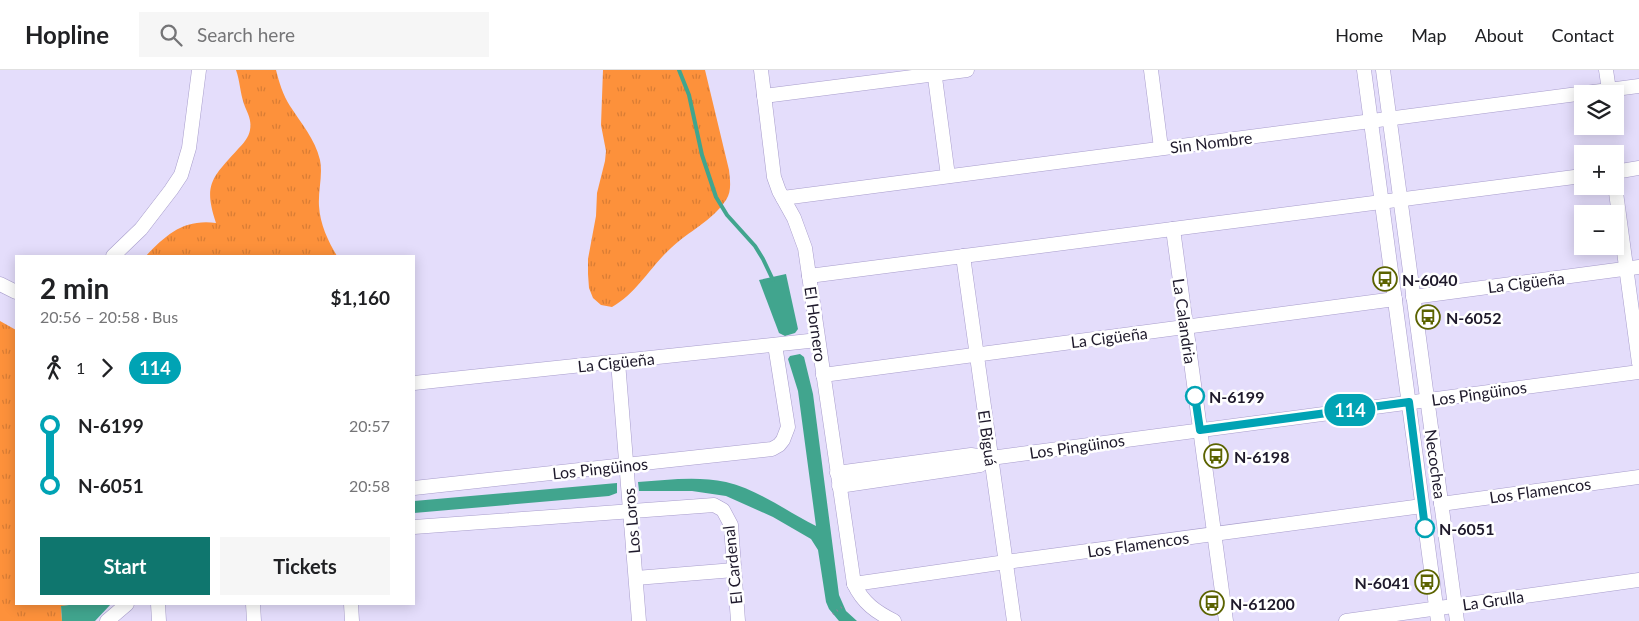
<!DOCTYPE html>
<meta charset="utf-8">
<style>
:root{--surface:#fff;--page:#f6f6f6;--text:#202124;--muted:#757577;--line:#e0e0e0;--accent:#0f766e}
body{margin:0;font-family:Lato,sans-serif;background:var(--page);color:var(--text);height:100vh;display:flex;flex-direction:column;font-size:19px;white-space:nowrap}
*{box-sizing:border-box;margin:0}
p{font-size:16px;color:var(--muted)}
.icon{flex:none;width:28px;height:28px;fill:none;stroke:currentColor;stroke-width:2;stroke-linecap:round;stroke-linejoin:round}
.map{position:relative;flex:1;overflow:hidden}
.side{position:absolute;left:15px;top:185px;width:400px;height:350px;display:flex;flex-direction:column;background:var(--surface);border-radius:0px;box-shadow:0 2px 12px #0003}
.side>*{flex:none}
.badge{padding:0 10px;border-radius:16px;font-size:18px;line-height:32px}
.fabs{position:absolute;left:1574px;top:15px;display:grid;gap:10px}
.fabs a{display:grid;place-items:center;width:50px;height:50px;border-radius:0px;background:var(--surface);box-shadow:0 2px 12px #0003;font-size:25px}
.map>.badge{position:absolute;translate:-50% -50%;box-shadow:0 0 0 2px #fff}
.legs{display:flex;align-items:center;gap:8px;height:55px;padding:0 25px;font-size:16px}
.legs p{margin-inline-start:auto}
.headline{display:flex;align-items:center;justify-content:space-between;height:85px;padding:0 25px}
h1{font-size:28px;font-weight:700;line-height:38px}
.action{display:flex;gap:10px;margin-top:auto;padding:10px 25px}
.action a{flex:1;height:58px;border-radius:0px;background:var(--accent);color:#fff;font-size:20px;font-weight:700;line-height:58px;text-align:center}
.action a+a{background:var(--page);color:var(--text)}
ul{padding:0 25px;list-style:none}
li{display:flex;align-items:center;gap:18px;height:60px;font-size:19px}
li i{display:grid;place-items:center;width:8px;height:100%;margin:0 6px;background:currentColor}
li i::after{content:'';width:12px;height:12px;margin:-6px;border:4px solid;border-radius:50%;background:var(--surface)}
li p{margin-inline-start:auto}
li:first-child i{background:linear-gradient(#0000 50%,currentColor 0)}
li:last-child i{background:linear-gradient(currentColor 50%,#0000 0)}
header{display:flex;align-items:center;gap:30px;box-sizing:border-box;height:70px;padding:0 25px;background:var(--surface);border-bottom:1px solid var(--line)}
header strong{font-size:24px}
nav{display:flex;gap:28px;margin-inline-start:auto;font-size:18px}
.search{width:350px;height:45px;background:var(--page);display:flex;align-items:center;gap:12px;box-sizing:border-box;padding:0 18px;border-radius:0px;color:var(--muted);font-size:19px}
.map>svg:first-child{display:block}
</style>
<header>
<strong>Hopline</strong>
<div class="search"><svg class="icon" aria-label="search" viewBox="0 0 24 24"><circle cx="10" cy="10" r="6"/><path d="M15 15l6 6"/></svg>Search here</div>
<nav><a>Home</a><a>Map</a><a>About</a><a>Contact</a></nav>
</header>
<div class="map">
<svg width="1639" height="551" viewBox="0 0 1639 551">
<defs>
<pattern id="grass-tufts" width="24" height="20" patternUnits="userSpaceOnUse" patternTransform="scale(1.25)"><rect width="24" height="20" fill="#fd913b"/><path d="M3 7l-1-3M5 7V3M7 7l1-3M15 17l-1-3M17 17v-4M19 17l1-3" fill="none" stroke="#d87c34"/></pattern>
</defs>
<rect width="100%" height="100%" fill="#e4ddfb"/>
<g fill="url(#grass-tufts)">
<path d="M236,0H276C279,12 283,25 290,36C301,53 315,69 320,90C323,105 318,121 319,136C320,154 328,171 337,186H146C167,164 184,149 216,153C203,114 212,108 238,79C243,74 249,67 250,60C252,49 247,43 244,34C240,23 240,11 236,0Z"/>
<path d="M603,0H705L729,100C730,110 732,121 726,130C712,151 689,161 671,178C650,197 637,223 612,237L601,235L593,228L589,218L588,204V189L596,146L597,123L605,91L606,81L601,55Z"/>
<path d="M0,251L16,260V534H77L61,536L62,551H0Z"/>
</g>
<g fill="#41a58e">
<path d="M786,204L798,259L795,263L785,266L779,263L759,210Z"/>
<path d="M800,284L804,287L813,324L839,525L846,541L857,551H839L829,539L826,532L818,480L811,469L773,447L726,426L692,421H639L638,412C667,410 697,406 726,412C759,420 786,441 816,456L798,321L788,289L790,286Z"/>
<path d="M617,413V423L609,426L414,443V431Z"/>
<path d="M77,534H111L95,551H62L61,536Z"/>
</g>
<g fill="none" stroke-linecap="round" stroke-linejoin="round">
<path stroke="#41a58e" stroke-width="4" d="M679,0L689,25L702,85L716,127L727,145L755,176L763,189L773,210"/>
<g stroke="#a89dcc" stroke-width="15">
<g id="street">
<path d="M761,0L774,107L779,121L794,148L805,178L854,514C863,533 876,542 894,551"/>
<path d="M934,0L948,106"/>
<path d="M1151,0L1161,78"/>
<path d="M1364,0L1438,551"/>
<path d="M1383,0L1457,551"/>
<path d="M1606,0L1609,20"/>
<path d="M764,26L967,0"/>
<path d="M1615,102L1639,98"/>
<path d="M1615,115L1639,293"/>
<path d="M783,128L1639,16"/>
<path d="M1173,159L1226,551"/>
<path d="M113,186L141,159L171,120L181,105L189,78L199,0"/>
<path d="M963,186L1014,551"/>
<path d="M809,206L1582,106"/>
<path d="M0,214L16,222"/>
<path d="M1413,227L1639,197"/>
<path d="M618,292L639,551"/>
<path d="M823,305L1395,229"/>
<path d="M414,313L818,270"/>
<path d="M837,403L971,385L991,388L1639,302"/>
<path d="M839,416L974,396L980,395L991,388"/>
<path d="M414,418L772,379L779,375L783,370L788,357L775,275"/>
<path d="M1441,434L1639,407"/>
<path d="M414,457L714,435L723,440L731,455L738,551"/>
<path d="M636,508L734,500"/>
<path d="M854,514L1006,492L1422,436"/>
<path d="M158,534L159,551"/>
<path d="M253,534L254,551"/>
<path d="M351,534L352,551"/>
<path d="M107,551L127,534"/>
<path d="M1346,551L1639,510"/>
</g>
</g>
<path stroke="#8b859d" stroke-width="2.5" stroke-dasharray="1 4" stroke-linecap="butt" d="M833,544L843,536"/>
<use href="#street" stroke="#fff" stroke-width="14"/>
</g>
<g fill="none" stroke-linecap="round" stroke-linejoin="round">
<g stroke="#fff" stroke-width="11">
<path id="line-1" d="M1195,326L1200,360L1409,332L1425,458"/>
</g>
<use href="#line-1" stroke="#00a3b4" stroke-width="8"/>
</g>
<defs>
<g id="bus-ring" transform="scale(1.25)"><circle r="9.5" fill="#fff" stroke="#5b6300" stroke-width="1.5"/><path d="M-5-6H5V4H4V6H2V4H-2V6H-4V4H-5ZM-3.5-4V0h7V-4ZM-3.5 1.2v1.5H-2V1.2ZM2 1.2v1.5H3.5V1.2Z" fill="#5b6300"/></g>
</defs>
<g fill-rule="evenodd">
<use href="#bus-ring" x="1385" y="209"/>
<use href="#bus-ring" x="1428" y="247"/>
<use href="#bus-ring" x="1216" y="386"/>
<use href="#bus-ring" x="1427" y="512"/>
<use href="#bus-ring" x="1212" y="533"/>
</g>
<g fill="#fff" stroke="#00a3b4" stroke-width="2.5">
<circle cx="1195" cy="326" r="9"/>
<circle cx="1425" cy="458" r="9"/>
</g>
<g text-anchor="middle" dominant-baseline="central" stroke-width="5" stroke-linejoin="round" paint-order="stroke">
<g font-size="16" fill="#1e192b" stroke="#fff">
<text transform="translate(1211 72) rotate(-7)">Sin Nombre</text>
<text transform="translate(1526 212) rotate(-7)">La Cigüeña</text>
<text transform="translate(1185 251) rotate(82)">La Calandria</text>
<text transform="translate(816 254) rotate(82)">El Hornero</text>
<text transform="translate(1109 267) rotate(-7)">La Cigüeña</text>
<text transform="translate(616 292) rotate(-6)">La Cigüeña</text>
<text transform="translate(1479 323) rotate(-8)">Los Pingüinos</text>
<text transform="translate(988 368) rotate(82)">El Biguá</text>
<text transform="translate(1077 376) rotate(-8)">Los Pingüinos</text>
<text transform="translate(1436 394) rotate(82)">Necochea</text>
<text transform="translate(600 398) rotate(-6)">Los Pingüinos</text>
<text transform="translate(1540 420) rotate(-8)">Los Flamencos</text>
<text transform="translate(631 451) rotate(-95)">Los Loros</text>
<text transform="translate(1138 474) rotate(-8)">Los Flamencos</text>
<text transform="translate(732 495) rotate(-96)">El Cardenal</text>
<text transform="translate(1493 530) rotate(-8)">La Grulla</text>
</g>
<g font-size="16" font-weight="bold" fill="#1e192b" stroke="#fff" text-anchor="start">
<text x="1402" y="209">N-6040</text>
<text x="1446" y="247">N-6052</text>
<text x="1234" y="386">N-6198</text>
<text x="1410" y="512" text-anchor="end">N-6041</text>
<text x="1230" y="533">N-61200</text>
</g>
<g font-size="16" font-weight="bold" fill="#1e192b" stroke="#fff" text-anchor="start">
<text x="1209" y="326">N-6199</text>
<text x="1439" y="458">N-6051</text>
</g>
</g>
</svg>
<div class="fabs">
<a><svg class="icon" aria-label="layers" viewBox="0 0 24 24"><path d="M12 4l9 5-9 5-9-5zM3 14l9 5 9-5"/></svg></a>
<a>+</a>
<a>−</a>
</div>
<b class="badge" style="left:1350px;top:340px;background:#00a3b4;color:#fff">114</b>
<section class="side">
<div class="headline"><div><h1>2 min</h1><p>20:56 – 20:58 · Bus</p></div><b>$1,160</b></div>
<div class="legs"><svg class="icon" aria-label="walk" viewBox="0 0 24 24"><circle cx="13" cy="4" r="2"/><path d="M13 8l-2 6 4 7M11 14l-3 7M7 12l3-4h3l4 4"/></svg>1<svg class="icon" aria-label="forward" viewBox="0 0 24 24"><path d="M9 5l7 7-7 7"/></svg><b class="badge" style="background:#00a3b4;color:#fff">114</b></div>
<ul>
<li><i style="color:#00a3b4"></i><b>N-6199</b><p>20:57</p></li>
<li><i style="color:#00a3b4"></i><b>N-6051</b><p>20:58</p></li>
</ul>
<div class="action"><a>Start</a><a>Tickets</a></div>
</section>
</div>
